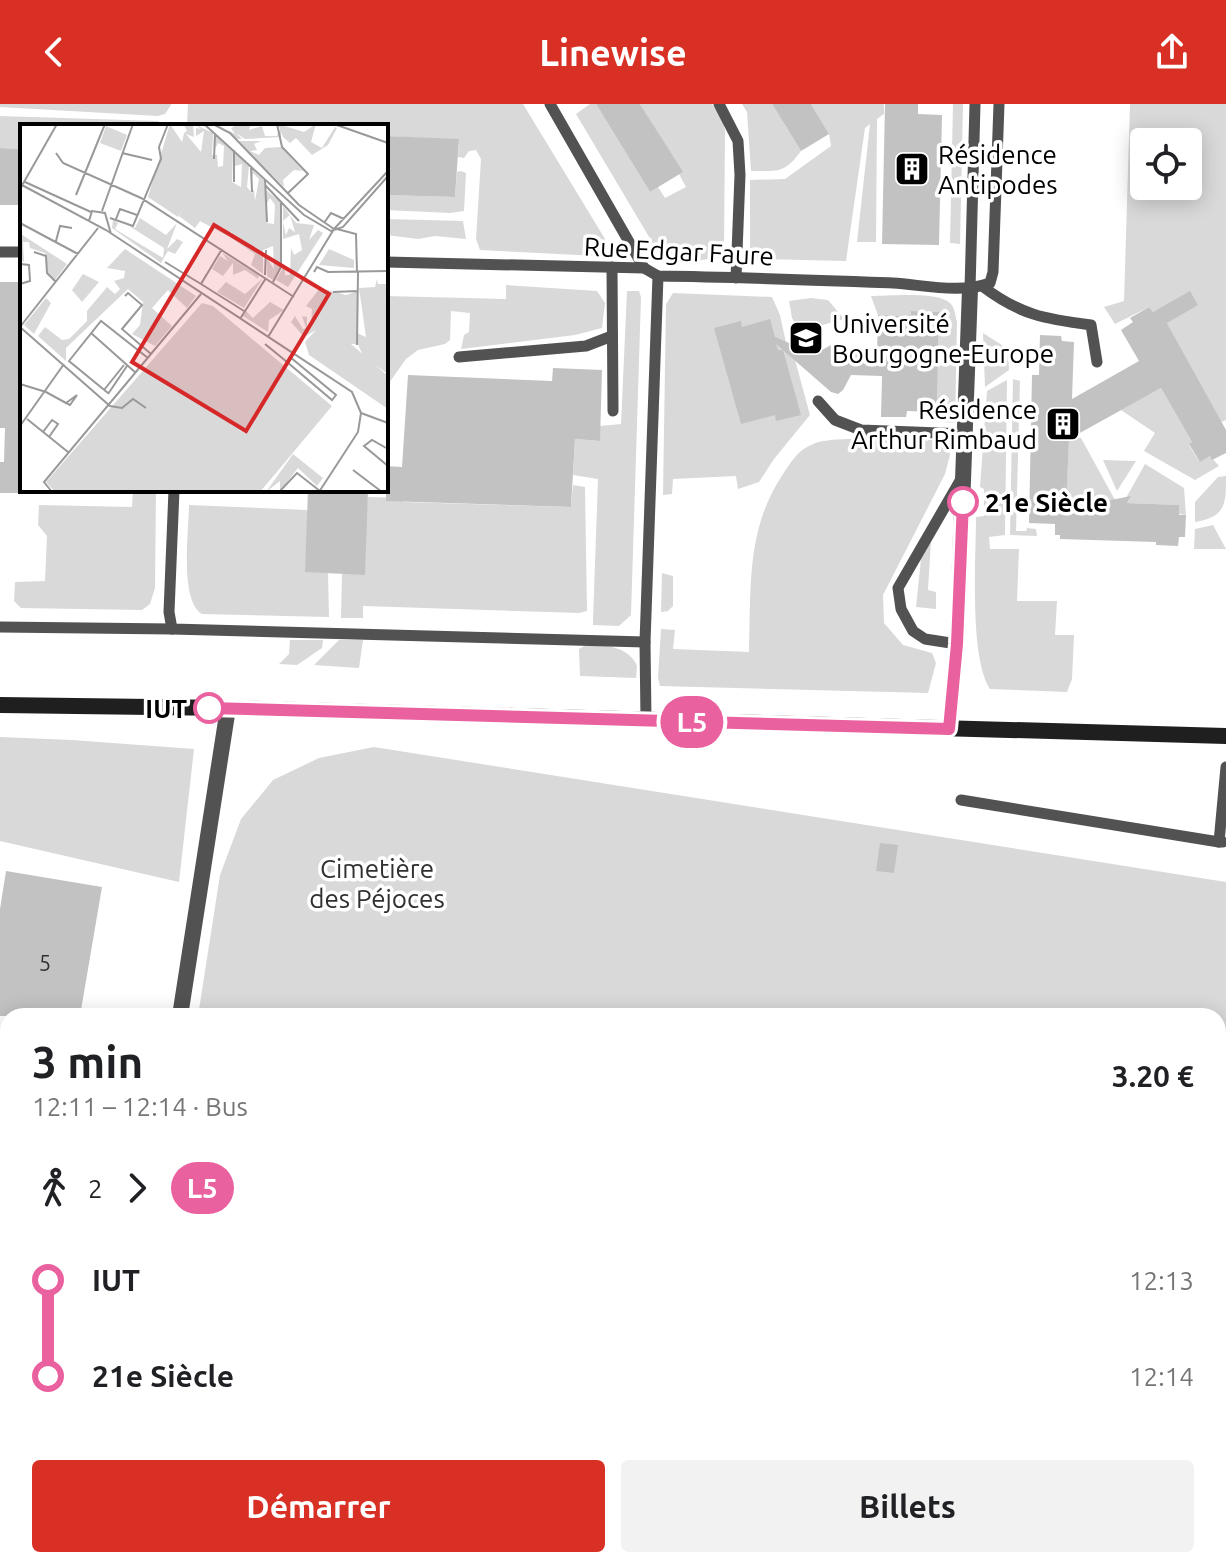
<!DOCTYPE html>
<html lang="fr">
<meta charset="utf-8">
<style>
:root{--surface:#fff;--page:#f2f2f2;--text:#202124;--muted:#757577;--accent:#d93025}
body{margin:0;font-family:Ubuntu,sans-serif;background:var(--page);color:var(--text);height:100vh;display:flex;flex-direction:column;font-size:30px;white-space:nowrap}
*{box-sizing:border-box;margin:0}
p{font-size:26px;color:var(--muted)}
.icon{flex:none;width:44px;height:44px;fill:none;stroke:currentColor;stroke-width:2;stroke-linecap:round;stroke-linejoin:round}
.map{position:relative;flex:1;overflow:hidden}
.side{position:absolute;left:0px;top:904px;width:1226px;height:560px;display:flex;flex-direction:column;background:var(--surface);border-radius:24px 24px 0 0;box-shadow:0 4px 20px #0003}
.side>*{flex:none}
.badge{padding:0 16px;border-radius:26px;font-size:28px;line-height:52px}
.fabs{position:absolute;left:1130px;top:24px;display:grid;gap:16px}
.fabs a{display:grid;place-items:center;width:72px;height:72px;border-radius:8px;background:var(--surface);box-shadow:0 4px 20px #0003;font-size:40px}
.map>.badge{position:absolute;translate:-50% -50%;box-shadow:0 0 0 4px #fff}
.legs{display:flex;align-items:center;gap:12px;height:88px;padding:0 32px;font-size:26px}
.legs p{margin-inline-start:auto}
.summary{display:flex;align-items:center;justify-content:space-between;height:136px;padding:0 32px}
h1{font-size:44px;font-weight:700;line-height:60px}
.primary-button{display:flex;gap:16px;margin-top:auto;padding:16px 32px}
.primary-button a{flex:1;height:92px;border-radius:8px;background:var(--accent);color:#fff;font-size:32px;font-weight:700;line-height:92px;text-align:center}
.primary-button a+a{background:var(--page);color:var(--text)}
ul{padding:0 32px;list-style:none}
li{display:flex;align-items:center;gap:28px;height:96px;font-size:30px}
li i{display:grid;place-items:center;width:12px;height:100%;margin:0 10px;background:currentColor}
li i::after{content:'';width:20px;height:20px;margin:-10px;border:6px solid;border-radius:50%;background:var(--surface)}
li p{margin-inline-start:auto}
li:first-child i{background:linear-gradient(#0000 50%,currentColor 0)}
li:last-child i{background:linear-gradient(currentColor 50%,#0000 0)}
header{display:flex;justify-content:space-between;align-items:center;height:104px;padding:0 32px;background:var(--accent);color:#fff;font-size:36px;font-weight:700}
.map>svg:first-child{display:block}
</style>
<header><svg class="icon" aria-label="back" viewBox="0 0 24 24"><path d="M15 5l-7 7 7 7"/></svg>Linewise<svg class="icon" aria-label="share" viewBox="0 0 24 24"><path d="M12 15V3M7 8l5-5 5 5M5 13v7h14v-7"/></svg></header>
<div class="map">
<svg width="1226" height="1464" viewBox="0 0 1226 1464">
<rect width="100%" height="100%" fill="#fff"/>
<g fill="#d9d9d9" fill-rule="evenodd">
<path d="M0,0H171V1L165,10L158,12L0,3Z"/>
<path d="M188,0H523L616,153L480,146L476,135L481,55L476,46L469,47L464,54L458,53L459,36L386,32V22H191L187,21Z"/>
<path d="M590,0H596L650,88L658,83L665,94L686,83L679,70L682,68L640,0H712L723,17L725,27L724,146L721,153L695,157L686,154L661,153L576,10Z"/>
<path d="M742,0H772L801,47C784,70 778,67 751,67L747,8Z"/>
<path d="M811,0H884V10L877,15L876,138H857L870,20L865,24L846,157L757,155L750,145V76L785,75L831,42L829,30Z"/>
<path d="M953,0H963L960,140L950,139Z"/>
<path d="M1130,0H1226V316L1221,318L1167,219L1171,216L1163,203L1153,208L1149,203L1115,220L1104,203L1124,197ZM1144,38H1188V82H1144Z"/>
<path d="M0,12L158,17L162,22L27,21L22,22V45L0,44Z"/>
<path d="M461,67L466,69L464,107L450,109L386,106V91L455,93L457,68Z"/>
<path d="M386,115L463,117L466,135L435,132L418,135L386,131Z"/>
<path d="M506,181L597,187L605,199L602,224L575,231L461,245L464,231L469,228L470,209L451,207L450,236L445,240L418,246L406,255L389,279L386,306V192L506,195Z"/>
<path d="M627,187H639L641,193L631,511L619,522L593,521V516L598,375L573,371L575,335L599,337L600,322L621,320Z"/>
<path d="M673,189L772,193L780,211L788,248L794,252L810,311L774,355L759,378L738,385L736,372L673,375L672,390L663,391L666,200Z"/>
<path d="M871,192C889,192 937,187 950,199C955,204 955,211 957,218L955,319L932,317L931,308L937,307L939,208L912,207L911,212L878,211Z"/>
<path d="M811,194L828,196L844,215L808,225H798L792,214L789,197Z"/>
<path d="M983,229L1008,245L1009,266L985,283Z"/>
<path d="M1013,275L1020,277L1016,427H1026L1027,424L1036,425L1037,432L1010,431Z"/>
<path d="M1007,276L1005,431L989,433L990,445H1019L1017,497H1057L1055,531H1074L1072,575L1067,588L990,585C969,553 976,454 976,413L984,412V385L980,383L987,287Z"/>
<path d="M1161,284L1192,338L1189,341L1199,357L1210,352L1219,362L1195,376L1144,347L1155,329L1121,306Z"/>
<path d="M1069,334H1081L1115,396L1096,404L1066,403Z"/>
<path d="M849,335L937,336L948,342L950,351L945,370L883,491L884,519L903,541L932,549L936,559L928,589L660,582L658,574L661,525L675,526L673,545L749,548C751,484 746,425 783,370C789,361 797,348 807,343C820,335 834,336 849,335Z"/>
<path d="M1103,356L1136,357L1117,387Z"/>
<path d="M1145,360L1184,384L1186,411L1179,410L1178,401L1127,399L1130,394H1126Z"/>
<path d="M1226,372C1226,400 1226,413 1195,418V398L1218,373Z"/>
<path d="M573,381L585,383L587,507L579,509L363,502V514H341L342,470L368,393L403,394V398L571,403Z"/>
<path d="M133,386H156L155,484L150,500L142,506L21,504L14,497L15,478L45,477L47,432L38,421L39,401L132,403Z"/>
<path d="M189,401L307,406L328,469L329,513L202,510C179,496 189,426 189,401Z"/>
<path d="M1213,421L1226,445H1194L1195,425Z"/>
<path d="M931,437L928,486L936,488V505L916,503L921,455Z"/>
<path d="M662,469L673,472V502L668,507L661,508Z"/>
<path d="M290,536H323L322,544L297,561L279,560L289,550Z"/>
<path d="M339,536H363L359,564L314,561Z"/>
<path d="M586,541C605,540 629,543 637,562L636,574L580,572L579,545Z"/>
<path d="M0,633L72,636L194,645L179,778L0,737Z"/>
<path d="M374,643L1226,778V1464H111L113,1456H1218V912H198L220,771L241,715L273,676L319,654Z"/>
<path d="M0,969L8,970V1215L0,1213Z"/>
</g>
<path fill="#a0a0a0" d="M0,1213L8,1215V1275L0,1274Z"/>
<g fill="#c2c2c2">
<path d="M596,0H640L683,68L650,88Z"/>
<path d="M772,0H811L829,30L801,47Z"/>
<path d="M885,0H918V10L942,11L939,141L882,140Z"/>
<path d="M386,32L459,35L455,93L386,91Z"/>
<path d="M0,44L22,45V101H0Z"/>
<path d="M0,178H22V389H0V358H4L5,324H0Z"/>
<path d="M1190,187L1198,201L1167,219L1226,326V349L1212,356L1210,352L1200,358L1189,340L1192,338L1161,284L1069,335L1066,405L1131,392L1127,399L1179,401V411H1186L1185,433H1179L1178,442L1156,441V438L1060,435V431H1055V420L1029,419L1032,271H1039L1040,231L1061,232L1062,237L1074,238L1072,295L1139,257L1121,226L1133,218L1130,214L1149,203L1153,208Z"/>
<path d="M911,207L939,208L937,308L907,307L906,313H881L882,272L851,271L843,286L838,290L831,288L776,240L778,246H783L801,311L776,317L775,311L741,320L714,224L741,217L742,223L770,215L775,233L815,250L831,241L845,248L877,249L878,211L911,212Z"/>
<path d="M553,264L602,266L600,337L575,335L571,403L386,397V362L402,363L408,271L552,277Z"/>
<path d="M308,386H368L365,471L305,468Z"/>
<path d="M880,739L898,741L894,769L876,767Z"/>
<path d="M6,767L102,783L80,912H0V805Z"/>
</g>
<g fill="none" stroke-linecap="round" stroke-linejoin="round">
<g stroke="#525252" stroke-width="11">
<path d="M550,0L644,164"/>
<path d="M719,0L738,37L740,71L736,174"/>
<path d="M0,148H22"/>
<path d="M386,158L644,164L658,172C736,173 814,176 893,179C924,181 961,190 990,179L993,168L999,0"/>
<path d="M612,163L613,307"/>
<path d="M982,182C1020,211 1045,215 1091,221L1097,258"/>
<path d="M970,185L975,0"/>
<path d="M459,253L586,242L612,232"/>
<path d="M818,297L835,316L861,326L966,330"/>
<path d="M174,386L169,508L172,525L645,538"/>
<path d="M0,523L172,525"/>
<path d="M957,540L925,535L913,527L901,505L898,484L961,375"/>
<path d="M646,616L645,538L658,172"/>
<path d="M961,696L1219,738"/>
<path d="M1223,738H1219L1226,663"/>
<path d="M0,1291L8,1293"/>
<path d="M0,1339L8,1341"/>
</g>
<path stroke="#525252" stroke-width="16" d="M949,625L957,540L970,185"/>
<g stroke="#525252" stroke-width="16">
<path d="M180,912L228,604"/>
<path d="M94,1464L95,1456"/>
</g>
<path stroke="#1f1f1f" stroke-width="16" d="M0,601L228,604L1226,632"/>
</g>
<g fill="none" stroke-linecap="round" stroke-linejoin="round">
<g stroke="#fff" stroke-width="18">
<path id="line-1" d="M209,604L949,625L957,540L963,398"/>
</g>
<use href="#line-1" stroke="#ea619f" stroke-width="12"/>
</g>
<defs>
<g id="building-square" transform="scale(1.8)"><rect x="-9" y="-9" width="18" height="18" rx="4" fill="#000" stroke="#fff"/><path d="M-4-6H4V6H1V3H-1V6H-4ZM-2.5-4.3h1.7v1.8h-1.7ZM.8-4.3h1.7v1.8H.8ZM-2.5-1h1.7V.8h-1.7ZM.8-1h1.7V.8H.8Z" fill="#fff"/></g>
<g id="university-square" transform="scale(1.8)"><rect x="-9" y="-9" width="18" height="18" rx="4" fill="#000" stroke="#fff"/><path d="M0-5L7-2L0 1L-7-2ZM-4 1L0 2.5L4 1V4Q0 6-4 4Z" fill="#fff"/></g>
</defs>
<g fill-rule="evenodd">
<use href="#building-square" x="912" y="65"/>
<use href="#university-square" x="806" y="234"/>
<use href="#building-square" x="1063" y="320"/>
</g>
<g fill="#fff" stroke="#ea619f" stroke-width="4">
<circle cx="963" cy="398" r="14"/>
<circle cx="209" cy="604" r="14"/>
</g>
<g text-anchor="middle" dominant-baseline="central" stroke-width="7" stroke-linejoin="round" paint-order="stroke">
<g font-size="22" fill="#303030">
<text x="45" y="858">5</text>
</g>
<g font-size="26" fill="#000" stroke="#fff" text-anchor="start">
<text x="938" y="50">Résidence<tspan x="938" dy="30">Antipodes</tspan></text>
<text x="832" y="219">Université<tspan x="832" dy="30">Bourgogne-Europe</tspan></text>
<text x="1037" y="305" text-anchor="end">Résidence<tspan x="1037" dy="30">Arthur Rimbaud</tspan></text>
</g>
<g font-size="26" fill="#000" stroke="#fff">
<text transform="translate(679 147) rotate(3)">Rue Edgar Faure</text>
</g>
<g font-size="26" font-weight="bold" fill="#000" stroke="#fff" text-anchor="start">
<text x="985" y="398">21e Siècle</text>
<text x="187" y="604" text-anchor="end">IUT</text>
</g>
<g font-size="26" fill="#303030" stroke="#fff">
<text x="377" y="764">Cimetière<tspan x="377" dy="30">des Péjoces</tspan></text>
</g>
</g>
<g transform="translate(20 20)">
<rect width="368" height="368" fill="#fff"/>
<path d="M150,0L162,18L164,9L167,7L164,1L173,0L174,13L166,10L181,28L184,7L176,12V4L181,5L174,0L193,9L192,31H197L198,43L203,42L204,22L198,19L195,25V11L213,26L212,58L221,63L222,40L215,42V29L229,42L227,63L232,69L234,65L235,77L239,55L233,49L231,58V44L238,50L244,56L247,99L254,100L255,81L250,74L246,81V66L260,78V144L253,156L247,152V134L254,145L253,122L243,126V150L231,141L235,130L210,113L212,107L208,112L180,97L175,104L159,92L165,82L158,93L128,73ZM219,0H231L229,6L242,2L245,12H257L261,4V13L225,15L216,9L222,15H216L208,6L215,10L211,4ZM258,0L284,8L296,0L291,18L302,24L315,3L317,4L308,21L292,31L276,14L270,19L263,13ZM86,2L107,11L101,27L80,19ZM217,17H241L234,20L237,26L230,27L239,31L245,24L261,23L283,47L274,46L263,56L264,63ZM263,82L276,99L294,101L289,116L298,106L303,109L268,163L256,156L265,140V151H270L271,124L274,131L282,126L279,110L263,115V98L266,111L269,104L275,108L270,91L263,97ZM120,94L146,111L157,99L147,125L157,115L163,118L155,130L148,127L141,139L92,104L93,96L98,99L95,105L143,134L144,124L106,100L115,104ZM1,110L47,140L35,156L28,150L25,129L10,124L9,118H3L4,138L0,136ZM105,125L176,172L167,184L148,166L132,184L152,202L135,222L112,210L120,201L123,178L108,165L46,224V237L18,212L25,203L42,216L49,215L67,197V187L87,163L95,170L100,165L94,157L104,154L105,147L87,144ZM309,125L334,136V144L299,141ZM202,129L239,151L238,155L225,146L213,151V139L203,152L192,145L200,132L208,137ZM63,150L79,158L62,178L52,166ZM243,154L224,184L197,168L206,158L225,170ZM357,155L358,160H368V250L344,233L338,221L337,209L346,213L339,164L355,163ZM300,164L326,171L338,167L337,220H331L368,252V285L289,231L285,218L296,206L284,213L271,198L275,192L283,205L286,204L282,192L287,193V204L291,202L292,185L286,182ZM26,174L31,179L14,210L4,201ZM250,178L264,186L249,196L248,208L223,192L226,187L233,194ZM182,179L193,182L312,282L240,368H35L26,358ZM273,330L303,354L297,362L278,344L260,367V357L246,368Z" fill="#d9d9d9"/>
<path fill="none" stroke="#999" stroke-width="2" d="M184,0L284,91L311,107L323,103L368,52M193,0L210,9L279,81L314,105M257,0L262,23L288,50L267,70M314,0L368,19M214,26V58M36,29L43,39L121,74L274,173M102,29L132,36M194,35L195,9M231,42L232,68M245,56L247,98M5,58L71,88M0,60L86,106L332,268L341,289L338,308L299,368M245,61L279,97M0,65L37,0M56,71L85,0M82,87L113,0M90,94L113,102L141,35L139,23L148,0M96,95L100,85L117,91M69,97L72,87L85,89L91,110M0,99L58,130M304,99L311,89L324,95M314,105L368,47M317,105L336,110L337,148M36,117L40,102L52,104M202,125L181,160L224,187M14,128L26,132L27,149L36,158M145,138L181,160M0,140L9,141L10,157L0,160M294,148L297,143L308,148L368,147M245,151L246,126M253,158L261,143V77M313,168L338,167M105,172L108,169L122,181L102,205L131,230M220,195L246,154M0,203L90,282L102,284L113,275L126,284M0,203L78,104M71,209L116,249M248,213L314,105M245,220L267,238M337,221L338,148M270,233L316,271L312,276L267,238L270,233L274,229M0,260L26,268L46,279L50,281L57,271L46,279M84,266L104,241M88,269L49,237L81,197L128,234M88,270L107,242M341,289L368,299M7,295L48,328M0,302L44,240M23,308L32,296L38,300L29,313M368,325L352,316L344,322L368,342M333,346L362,368M32,368L24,358L181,170M259,368L277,349L300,367"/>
<path fill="#d62828" fill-opacity="0.15" stroke="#d62828" stroke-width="4" d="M194,101L309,170L226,307L112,238Z"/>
<rect width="368" height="368" fill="none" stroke="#000" stroke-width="4"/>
</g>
</svg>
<div class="fabs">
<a><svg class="icon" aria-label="locate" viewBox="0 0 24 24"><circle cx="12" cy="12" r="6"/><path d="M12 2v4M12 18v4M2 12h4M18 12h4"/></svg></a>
</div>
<b class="badge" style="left:692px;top:618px;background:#ea619f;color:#fff">L5</b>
<section class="side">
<div class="summary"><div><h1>3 min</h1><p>12:11 – 12:14 · Bus</p></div><b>3.20 €</b></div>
<div class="legs"><svg class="icon" aria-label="walk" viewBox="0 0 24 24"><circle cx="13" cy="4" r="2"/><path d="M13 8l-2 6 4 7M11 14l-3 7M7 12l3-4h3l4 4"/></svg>2<svg class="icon" aria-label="forward" viewBox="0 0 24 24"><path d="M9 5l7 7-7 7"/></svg><b class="badge" style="background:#ea619f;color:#fff">L5</b></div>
<ul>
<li><i style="color:#ea619f"></i><b>IUT</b><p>12:13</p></li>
<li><i style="color:#ea619f"></i><b>21e Siècle</b><p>12:14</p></li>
</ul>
<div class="primary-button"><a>Démarrer</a><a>Billets</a></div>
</section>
</div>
